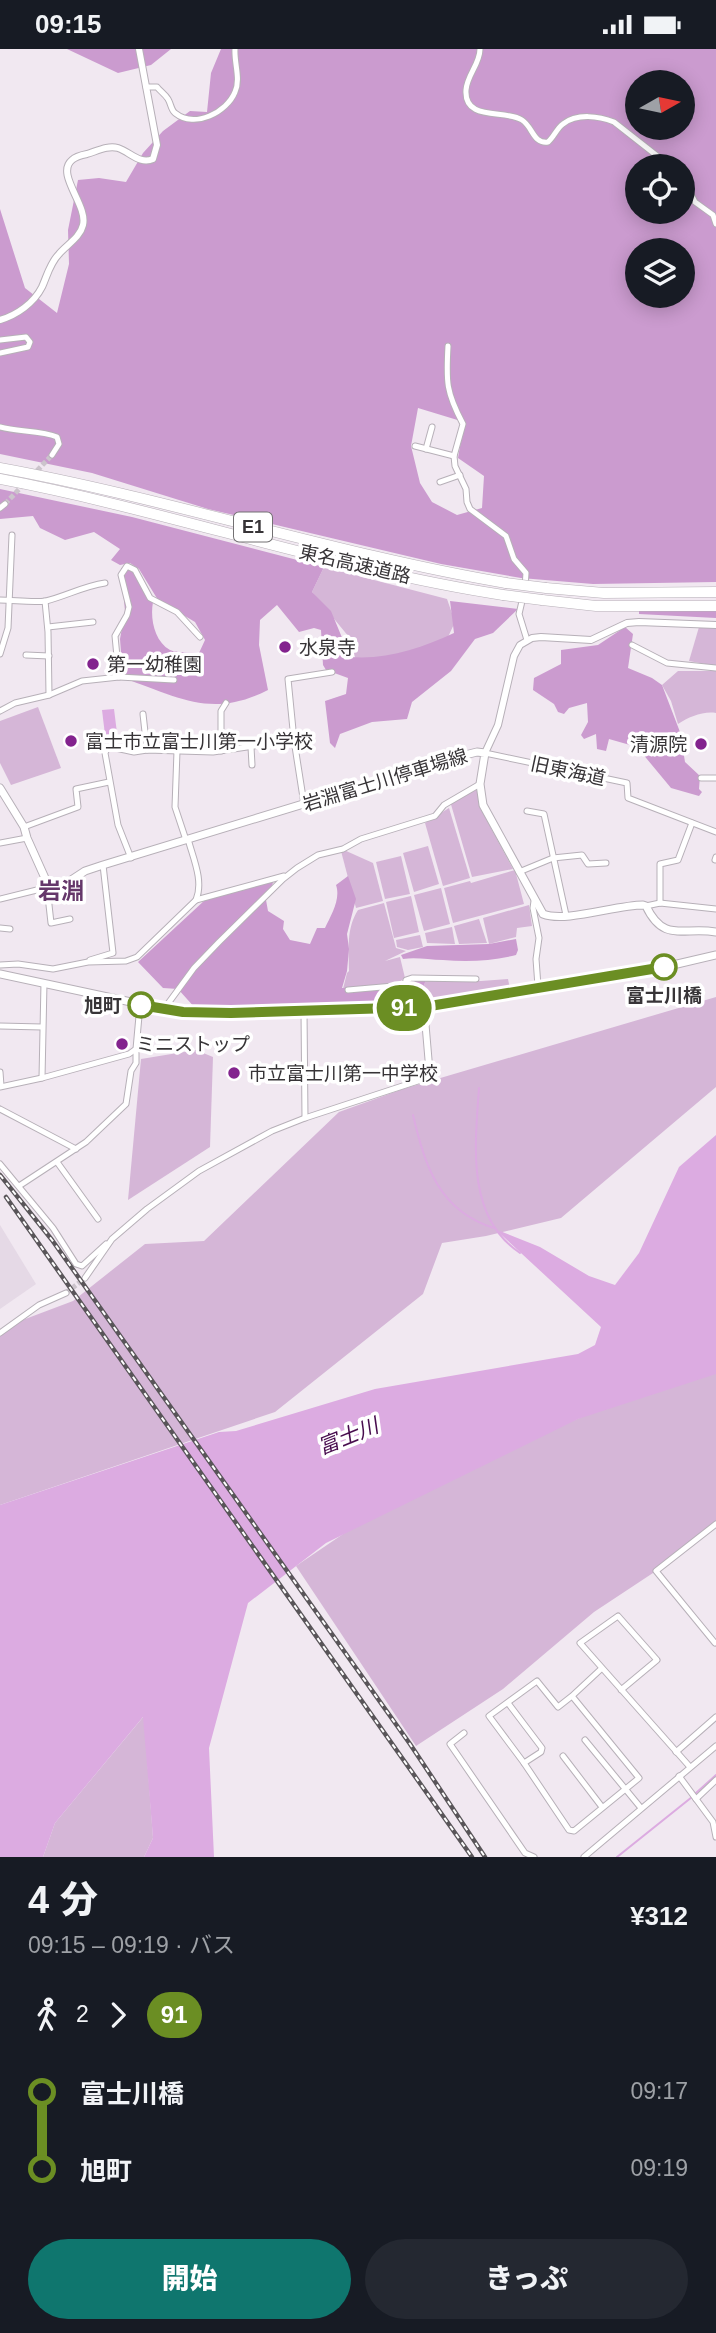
<!DOCTYPE html>
<html lang="ja">
<meta charset="utf-8">
<style>
:root{--surface:#171b24;--page:#242831;--text:#f1f3f6;--muted:#9ea1a6;--accent:#0f766e}
body{margin:0;font-family:Arial,"Noto Sans JP",sans-serif;background:var(--page);color:var(--text);height:100vh;display:flex;flex-direction:column;font-size:26px;white-space:nowrap}
*{box-sizing:border-box;margin:0}
p{font-size:23px;color:var(--muted)}
.icon{flex:none;width:38px;height:38px;fill:none;stroke:currentColor;stroke-width:2;stroke-linecap:round;stroke-linejoin:round}
.map{position:relative;height:1808px;overflow:hidden}
.details{display:flex;flex-direction:column;background:var(--surface);flex:1}
.details>*{flex:none}
.badge{padding:0 14px;border-radius:23px;font-size:24px;line-height:46px}
.needle{width:46px;rotate:81deg}
.buttons{position:absolute;left:625px;top:21px;display:grid;gap:14px}
.buttons a{display:grid;place-items:center;width:70px;height:70px;border-radius:50%;background:var(--surface);box-shadow:0 4px 18px #0003;font-size:35px}
.map>.badge{position:absolute;translate:-50% -50%;box-shadow:0 0 0 4px #fff}
.legs{display:flex;align-items:center;gap:10px;height:77px;padding:0 28px;font-size:23px}
.legs p{margin-inline-start:auto}
.summary{display:flex;align-items:center;justify-content:space-between;height:119px;padding:0 28px}
h1{font-size:38px;font-weight:800;line-height:52px}
.primary-button{display:flex;gap:14px;margin-top:auto;padding:14px 28px}
.primary-button a{flex:1;height:80px;border-radius:42px;background:var(--accent);color:#fff;font-size:28px;font-weight:800;line-height:80px;text-align:center}
.primary-button a+a{background:var(--page);color:var(--text)}
ul{padding:0 28px;list-style:none}
li{display:flex;align-items:center;gap:24px;height:77px;font-size:26px}
li i{display:grid;place-items:center;width:10px;height:100%;margin:0 9px;background:currentColor}
li i::after{content:'';width:18px;height:18px;margin:-9px;border:5px solid;border-radius:50%;background:var(--surface)}
li p{margin-inline-start:auto}
li:first-child i{background:linear-gradient(#0000 50%,currentColor 0)}
li:last-child i{background:linear-gradient(currentColor 50%,#0000 0)}
.status{display:flex;justify-content:space-between;align-items:center;height:49px;padding:0 35px;background:var(--surface);direction:ltr}
.status svg{height:19px;fill:currentColor}
.map>svg:first-child{display:block}
</style>
<div class="status"><b>09:15</b><svg viewBox="0 0 49 12"><path d="M0 12V9h3v3zM5 12V6h3v6zM10 12V3h3v9zM15 12V0h3v12zM26 1h20v11H26zM47 4h2v5h-2z"/></svg></div>
<div class="map">
<svg width="716" height="1808" viewBox="0 0 716 1808">
<rect width="100%" height="100%" fill="#f1e8f1"/>
<path fill="#e5d9e6" d="M0,1176L36,1235L0,1260Z"/>
<g fill="#d5b6d7">
<path d="M324,518L447,550L455,573L448,588L391,610L356,611L349,588L312,543Z"/>
<path d="M699,578H716V617L689,612Z"/>
<path d="M678,622H716V664C703,662 689,668 678,675L671,652L662,636Z"/>
<path d="M38,658L61,719L11,736L0,714V672Z"/>
<path d="M478,739L479,757L513,820L472,828L450,752Z"/>
<path d="M449,759L470,829L443,837L425,774Z"/>
<path d="M428,797L439,835L414,843L403,804Z"/>
<path d="M344,801L373,814L383,852L356,859L341,802Z"/>
<path d="M401,807L410,845L385,850L376,813Z"/>
<path d="M515,821L524,855L453,874L444,839L470,832L471,834Z"/>
<path d="M441,839L450,875L424,882L414,846Z"/>
<path d="M411,847L419,883L394,889L386,853Z"/>
<path d="M384,854L396,899L406,902L385,912L400,908L405,929L396,935L343,940L347,924L349,922C349,900 346,880 358,861Z"/>
<path d="M529,856L532,877L517,879L516,888L489,895L483,869Z"/>
<path d="M479,870L487,894L459,895L454,877Z"/>
<path d="M452,878L455,895L427,894L425,884Z"/>
<path d="M420,886L423,898L408,901L397,898L396,891Z"/>
<path d="M426,930L481,932L508,930L510,940L491,944L408,954V942L423,940Z"/>
<path d="M716,948V1038L561,1169L486,1187L442,1194L423,1245L275,1363L0,1456V1283L12,1275L73,1252L145,1195L204,1192L339,1063L403,1040Z"/>
<path d="M196,1001L213,1008L210,1098L128,1151L141,1010Z"/>
<path d="M716,1312V1475L656,1522L594,1563L503,1640L416,1697L296,1517L383,1458L510,1398Z"/>
<path d="M144,1667L153,1789L144,1808H43L55,1774Z"/>
</g>
<g fill="#cb9bcf" fill-rule="evenodd">
<path d="M67,0H171L151,16L118,24Z"/>
<path d="M221,0H716V533L593,535L521,529L441,515L208,460L92,424L0,405V160L25,239L57,264L69,215L68,181L78,131L99,129L126,133L143,104L163,82L190,62L207,63L211,24ZM637,33H682V79H637ZM637,117H682V163H637ZM637,201H682V247H637ZM418,359L464,373L458,409L484,427L482,459L457,466L432,453L420,434L411,397Z"/>
<path d="M0,440L132,468L324,518L312,543L331,562L350,608C387,611 421,599 454,584L450,552L518,560L493,584L475,590L451,622L412,653L407,670L372,673L340,685L335,699L330,694L325,652L346,645L348,629L326,621L323,616L321,581L314,579L299,583L277,556L260,571L259,596L268,641C211,670 179,648 123,629L120,590L125,562L121,519L132,518L153,553C150,569 154,592 170,601C177,604 191,603 199,604L205,591L195,573L158,551L139,520L130,514L120,516L111,511L120,500L94,483L65,491L40,479L33,467L0,470Z"/>
<path d="M639,562H716V569L639,565Z"/>
<path d="M625,578L633,585L628,619L652,629L662,636L680,683L685,713L700,727L699,740L702,743L699,747L671,739L637,698L609,690L606,702L597,700L596,685L584,690L581,686L588,673L587,654L569,659L564,665L558,663L554,655L533,641L534,629L561,615V601L598,596Z"/>
<path d="M348,827L356,850L347,885L349,900L347,922L342,939L401,936L411,929L426,930L423,940L402,943L403,951L337,954L278,960H196L178,940L163,939L138,913L205,851L275,829L266,851L268,862L284,872L283,880L290,891L310,895L317,879H325C331,866 341,850 336,836Z"/>
<path d="M516,890L518,901L516,906C492,912 468,913 443,911C429,911 417,908 403,910L401,906L427,897L489,895Z"/>
</g>
<g fill="#dcabe1">
<path d="M114,660L117,684L105,686L102,661Z"/>
<path d="M716,1086V1325L578,1370L326,1494L248,1554L209,1699L214,1808H144L153,1789L143,1668L55,1774L43,1808H0V1456L219,1383L236,1382L375,1340L578,1305L595,1296L601,1278L495,1180L540,1198L589,1227L615,1236L639,1204L679,1118Z"/>
</g>
<g fill="none" stroke-linecap="round" stroke-linejoin="round">
<g stroke="#dcabe1" stroke-width="2">
<path d="M479,1039C475,1096 466,1168 520,1204"/>
<path d="M413,1066C425,1117 439,1162 494,1179"/>
<path d="M696,1744L716,1726"/>
<path d="M617,1808L692,1748"/>
</g>
<g stroke="#ccc4cc" stroke-width="5" stroke-dasharray="5 2.5" stroke-linecap="butt">
<path d="M32,427L52,406"/>
<path d="M5,455L23,436"/>
<path d="M66,1244L85,1229"/>
</g>
<g stroke="#b7b0b8" stroke-width="7">
<g id="minor">
<path d="M480,0C480,15 467,26 466,41C464,73 505,60 522,71C533,78 533,95 548,93C554,88 557,79 563,75C577,64 599,67 614,73L670,117"/>
<path d="M146,38H157C160,42 165,45 168,50C171,55 171,61 175,64C195,80 227,63 235,43C241,30 234,14 235,0"/>
<path d="M682,127L695,153L713,166L716,175"/>
<path d="M0,291L26,288L30,293L28,298L0,304"/>
<path d="M448,297C446,333 446,343 463,375L454,407L455,417L466,440L467,453L470,460L506,487L514,510L526,524L525,538"/>
<path d="M0,378C17,383 42,381 57,388L59,395L52,406"/>
<path d="M415,397L454,407"/>
<path d="M426,400L432,378"/>
<path d="M440,433L460,426"/>
<path d="M0,459L5,455"/>
<path d="M523,548L519,565L527,591"/>
<path d="M0,551C14,551 32,554 46,552C66,547 84,537 105,534"/>
<path d="M45,552L48,583L49,646"/>
<path d="M48,578L93,573"/>
<path d="M632,596L667,614L716,619"/>
<path d="M0,605L8,579L12,486"/>
<path d="M26,606L49,607"/>
<path d="M119,628L174,631"/>
<path d="M0,662L15,654L49,646L82,632L119,628L115,587L127,566L129,558L121,526L127,517L135,521L150,549L177,563L200,588"/>
<path d="M143,665L147,701"/>
<path d="M251,698L252,716"/>
<path d="M177,702L175,758L186,791"/>
<path d="M221,702V662L226,654"/>
<path d="M485,704L627,734L628,749L716,783"/>
<path d="M701,729H716"/>
<path d="M304,755L294,691L288,630L332,623"/>
<path d="M527,762L544,765L566,866"/>
<path d="M24,778L78,758L76,740L109,733"/>
<path d="M0,794L27,789"/>
<path d="M131,809L118,776L105,704L107,700L111,698L134,703L147,701L213,703L294,691"/>
<path d="M715,811L716,808"/>
<path d="M519,823L553,809L582,806L588,815L606,814"/>
<path d="M52,841L48,847L51,874L70,870"/>
<path d="M0,850L49,838"/>
<path d="M196,851L284,827"/>
<path d="M534,852L533,859L539,889L536,910L538,937"/>
<path d="M660,854V815L678,811L692,774"/>
<path d="M646,857L660,854L716,860"/>
<path d="M0,879L10,880"/>
<path d="M90,911L113,904L103,816"/>
<path d="M0,916L18,915L53,920L88,913L126,912L137,908L196,851C204,832 193,809 188,790"/>
<path d="M348,941L405,936"/>
<path d="M407,959L404,943L406,931L412,929L476,930"/>
<path d="M164,960L194,919L219,893L283,830L297,819L318,806L343,800L361,790L435,767L444,756L480,735"/>
<path d="M304,962L305,1069"/>
<path d="M0,977L42,978"/>
<path d="M0,1023L1,1037"/>
<path d="M42,1029L44,934"/>
<path d="M0,1038L42,1029L129,1005L136,1000L140,956"/>
<path d="M0,1060L76,1100"/>
<path d="M57,1113L98,1170"/>
<path d="M0,1115L53,1179L76,1215L82,1217L106,1195"/>
<path d="M19,1137L86,1093L126,1055L131,1022L136,1014V1000"/>
<path d="M85,1229L112,1190L147,1160L199,1122L272,1082L305,1069L430,1028"/>
<path d="M0,1284L39,1256L66,1244"/>
<path d="M715,1594L656,1522L716,1475"/>
<path d="M621,1641L657,1611L618,1567L580,1594L690,1718"/>
<path d="M572,1647L558,1658L537,1632L489,1667L524,1714L569,1781L574,1782L639,1729L572,1647L601,1620"/>
<path d="M508,1654L542,1699L541,1703L524,1714"/>
<path d="M464,1684L450,1695L525,1804L534,1808"/>
<path d="M585,1691L641,1759"/>
<path d="M676,1703L716,1668"/>
<path d="M563,1707L602,1758"/>
<path d="M679,1727L713,1773L716,1788"/>
<path d="M696,1750L716,1731"/>
<path d="M584,1808L716,1697"/>
</g>
</g>
<g stroke="#b7b0b8" stroke-width="8">
<g id="tertiary">
<path d="M0,271C17,266 34,254 42,238C47,227 50,214 59,205C66,196 80,189 83,176C88,156 55,125 72,111C75,108 82,106 87,105C97,102 108,96 118,99C130,103 140,116 153,110L157,96L139,0"/>
<path d="M485,704L498,676L514,607L520,596L532,589L541,588L591,591L627,574L639,573L716,576"/>
<path d="M424,958L430,1028"/>
</g>
</g>
<g stroke="#b7b0b8" stroke-width="9">
<g id="secondary">
<path d="M0,739L24,778L27,789L49,838L56,841L85,822L103,816L461,707L477,703L485,704L480,735L483,756L543,865C565,874 616,856 643,856L646,857C664,895 684,877 716,883"/>
<path d="M0,925L173,962L231,964L304,962L424,958L538,937L643,923L716,906"/>
</g>
</g>
<g stroke="#b7b0b8" stroke-width="11">
<g id="motorway">
<path d="M0,419C170,450 335,505 506,534"/>
<path d="M0,430C169,462 333,520 503,546"/>
<path d="M546,539L604,544L716,543"/>
<path d="M542,551L596,557H716"/>
</g>
</g>
<use href="#minor" stroke="#fff" stroke-width="5"/>
<use href="#tertiary" stroke="#fff" stroke-width="6"/>
<use href="#secondary" stroke="#fff" stroke-width="7"/>
<use href="#motorway" stroke="#fff" stroke-width="10"/>
<g stroke="#595559" stroke-width="4.5">
<g id="rail">
<path d="M0,1126L52,1191L410,1695L485,1808"/>
<path d="M6,1148L472,1808"/>
</g>
</g>
<use href="#rail" stroke="#fff" stroke-width="2" stroke-dasharray="5" stroke-linecap="butt"/>
<g stroke="#b7b0b8" stroke-width="11" stroke-linecap="butt">
<g id="motorway-bridge">
<path d="M506,534L546,539"/>
<path d="M503,546L542,551"/>
</g>
</g>
<use href="#motorway-bridge" stroke="#fff" stroke-width="10"/>
</g>
<g fill="none" stroke-linecap="round" stroke-linejoin="round">
<g stroke="#fff" stroke-width="16">
<path id="line-1" d="M141,956L183,963L231,964L424,958L664,918"/>
</g>
<use href="#line-1" stroke="#6b8e23" stroke-width="10"/>
</g>
<g fill="#83238e" stroke="#fff" stroke-width="2.5">
<circle cx="285" cy="598" r="7"/>
<circle cx="93" cy="615" r="7"/>
<circle cx="71" cy="692" r="7"/>
<circle cx="701" cy="695" r="7"/>
<circle cx="122" cy="995" r="7"/>
<circle cx="234" cy="1024" r="7"/>
</g>
<g fill="#fff" stroke="#6b8e23" stroke-width="3.5">
<circle cx="664" cy="918" r="12"/>
<circle cx="141" cy="956" r="12"/>
</g>
<g text-anchor="middle" dominant-baseline="central" stroke-width="7" stroke-linejoin="round" paint-order="stroke">
<rect fill="#fff" stroke="#737173" stroke-width="2" x="234" y="463.5" width="38" height="29" rx="5"/>
<g font-size="18" font-weight="bold" fill="#373437">
<text x="253" y="478">E1</text>
</g>
<g font-size="19" fill="#373437" stroke="#fff">
<text transform="translate(355 515) rotate(13)">東名高速道路</text>
<text transform="translate(568 722) rotate(12)">旧東海道</text>
<text transform="translate(385 731) rotate(-17)">岩淵富士川停車場線</text>
</g>
<g font-size="19" fill="#373437" stroke="#fff" text-anchor="start">
<text x="299" y="598">水泉寺</text>
<text x="107" y="615">第一幼稚園</text>
<text x="85" y="692">富士市立富士川第一小学校</text>
<text x="687" y="695" text-anchor="end">清源院</text>
<text x="136" y="995">ミニストップ</text>
<text x="248" y="1024">市立富士川第一中学校</text>
</g>
<g font-size="19" font-weight="bold" fill="#373437" stroke="#fff">
<text x="664" y="946">富士川橋</text>
<text x="122" y="956" text-anchor="end">旭町</text>
</g>
<g font-size="21" font-style="italic" fill="#480d4e" stroke="#fff">
<text transform="translate(348 1387) rotate(-22)">富士川</text>
</g>
<g font-size="23" font-weight="bold" fill="#65376a" stroke="#fff">
<text x="61" y="842">岩淵</text>
</g>
</g>
</svg>
<div class="buttons">
<a><svg class="needle" viewBox="-14 -14 28 28"><path d="M0-13l5 13h-10z" fill="#e53935"/><path d="M0 13l5-13h-10z" fill="#9ea1a6"/></svg></a>
<a><svg class="icon" aria-label="locate" viewBox="0 0 24 24"><circle cx="12" cy="12" r="6"/><path d="M12 2v4M12 18v4M2 12h4M18 12h4"/></svg></a>
<a><svg class="icon" aria-label="layers" viewBox="0 0 24 24"><path d="M12 4l9 5-9 5-9-5zM3 14l9 5 9-5"/></svg></a>
</div>
<b class="badge" style="left:404px;top:959px;background:#6b8e23;color:#fff">91</b>
</div>
<section class="details">
<div class="summary"><div><h1>4 分</h1><p>09:15 – 09:19 · バス</p></div><b>¥312</b></div>
<div class="legs"><svg class="icon" aria-label="walk" viewBox="0 0 24 24"><circle cx="13" cy="4" r="2"/><path d="M13 8l-2 6 4 7M11 14l-3 7M7 12l3-4h3l4 4"/></svg>2<svg class="icon" aria-label="forward" viewBox="0 0 24 24"><path d="M9 5l7 7-7 7"/></svg><b class="badge" style="background:#6b8e23;color:#fff">91</b></div>
<ul>
<li><i style="color:#6b8e23"></i><b>富士川橋</b><p>09:17</p></li>
<li><i style="color:#6b8e23"></i><b>旭町</b><p>09:19</p></li>
</ul>
<div class="primary-button"><a>開始</a><a>きっぷ</a></div>
</section>
